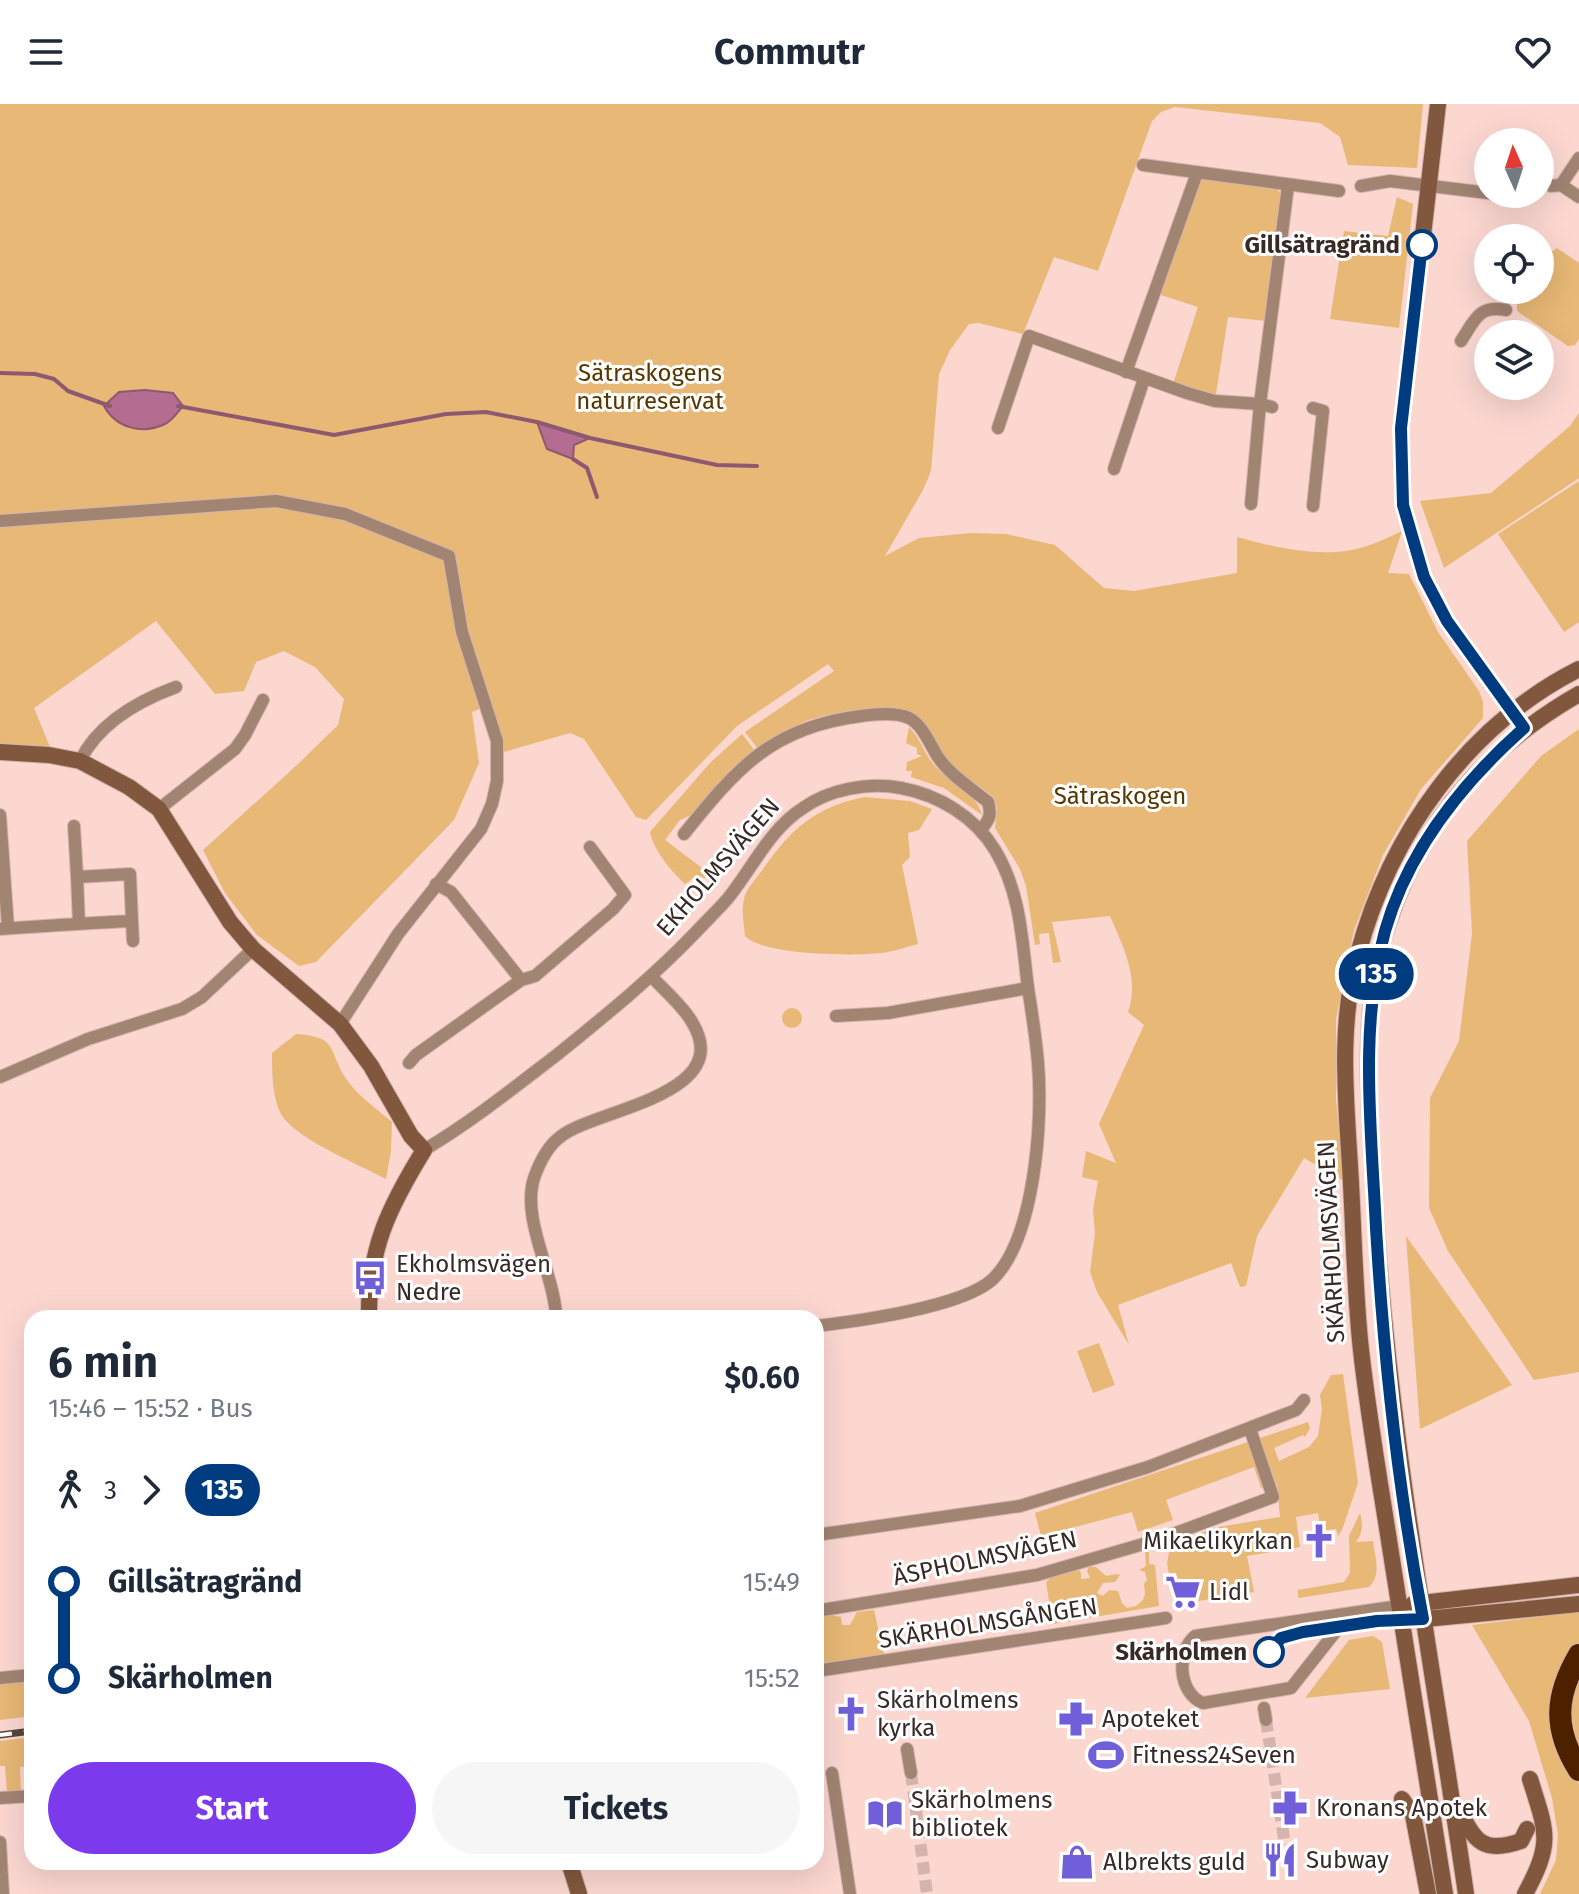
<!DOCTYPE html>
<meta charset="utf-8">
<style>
:root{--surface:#fff;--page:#f6f6f7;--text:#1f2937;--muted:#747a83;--accent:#7c3aed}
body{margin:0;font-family:"Fira Sans",sans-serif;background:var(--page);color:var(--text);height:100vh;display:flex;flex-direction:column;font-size:30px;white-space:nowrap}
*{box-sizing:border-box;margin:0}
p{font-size:26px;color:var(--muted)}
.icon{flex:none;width:44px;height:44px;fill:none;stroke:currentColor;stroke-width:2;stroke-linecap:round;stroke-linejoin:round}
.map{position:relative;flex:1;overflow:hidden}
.details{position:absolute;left:24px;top:1206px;width:800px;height:560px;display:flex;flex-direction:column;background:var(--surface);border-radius:24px;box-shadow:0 8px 32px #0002}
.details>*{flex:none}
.badge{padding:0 16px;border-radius:26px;font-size:28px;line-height:52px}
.needle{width:52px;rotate:357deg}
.controls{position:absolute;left:1474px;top:24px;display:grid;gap:16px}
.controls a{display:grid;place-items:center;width:80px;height:80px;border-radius:50%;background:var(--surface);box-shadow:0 8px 32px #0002;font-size:40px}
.map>.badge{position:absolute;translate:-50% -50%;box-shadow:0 0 0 4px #fff}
.legs{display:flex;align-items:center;gap:12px;height:88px;padding:0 24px;font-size:26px}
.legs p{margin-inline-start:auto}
.summary{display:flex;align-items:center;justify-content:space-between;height:136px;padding:0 24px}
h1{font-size:44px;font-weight:700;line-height:60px}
.primary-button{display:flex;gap:16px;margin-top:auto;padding:16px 24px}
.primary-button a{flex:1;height:92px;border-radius:48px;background:var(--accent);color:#fff;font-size:32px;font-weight:700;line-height:92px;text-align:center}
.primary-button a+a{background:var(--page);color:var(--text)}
ul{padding:0 24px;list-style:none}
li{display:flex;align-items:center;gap:28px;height:96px;font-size:30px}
li i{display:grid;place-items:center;width:12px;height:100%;margin:0 10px;background:currentColor}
li i::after{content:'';width:20px;height:20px;margin:-10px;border:6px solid;border-radius:50%;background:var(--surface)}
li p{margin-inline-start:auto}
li:first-child i{background:linear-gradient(#0000 50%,currentColor 0)}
li:last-child i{background:linear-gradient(currentColor 50%,#0000 0)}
header{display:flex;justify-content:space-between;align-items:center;height:104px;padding:0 24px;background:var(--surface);font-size:36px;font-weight:700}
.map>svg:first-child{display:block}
</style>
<header><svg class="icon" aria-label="menu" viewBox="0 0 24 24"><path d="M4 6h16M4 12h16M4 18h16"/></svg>Commutr<svg class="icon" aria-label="heart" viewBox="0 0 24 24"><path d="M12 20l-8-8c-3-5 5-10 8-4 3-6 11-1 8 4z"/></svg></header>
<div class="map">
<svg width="1579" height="1790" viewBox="0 0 1579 1790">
<rect width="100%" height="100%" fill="#fbd7d0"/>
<g fill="#e7b876">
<path d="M0,0H1423L1417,64L1348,61L1340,33L1320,19L1175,3L1161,8L1152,17L1098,167L1054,153L1023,230L979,219L969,220L950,246L939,270L931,367L923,386L885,452L919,434L971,429L1006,430L1055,441L1104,484L1134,487L1237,469V433C1277,444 1326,456 1367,442C1379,438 1391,432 1402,427L1388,469L1409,470L1438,528L1479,587L1483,598V614L1421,685L1383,751L1354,826L1336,915V995L1344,1077L1304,1054L1257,1132L1246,1182L1240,1183L1231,1159L1118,1201L1129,1241L1097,1188L1090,1168L1095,1129L1093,1106L1098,1077L1082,1073L1086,1047L1116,1059L1099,1020L1144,921L1128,908C1140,875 1123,842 1110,812L1052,818L1061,858L1053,859L1049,829L1039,830L1040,840L1035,841L1026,782L1020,765L995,724L997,704L994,694C978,679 955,669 942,651C931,635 928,617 909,608C889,598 828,609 806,617C791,624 771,634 758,645L745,628L834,567L828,560L737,622L646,716L636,713L584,635L570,629L504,648L492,600L472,608L479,659L454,716L316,858L299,862L257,831L225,789L203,746L297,661L338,621L344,595L315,563L284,547L256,558L244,587L215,590L156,517L34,604L50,643L0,641Z"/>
<path d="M1202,75L1277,85L1281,90L1267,217L1228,213L1216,290L1173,280L1198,203L1158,190L1199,77Z"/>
<path d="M1397,93L1413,100L1399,224L1330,215L1344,127L1388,132Z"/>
<path d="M1557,144L1579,159V235L1575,241L1568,242L1517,207V200L1526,186H1540C1540,169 1541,154 1557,144Z"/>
<path d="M1579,309V374L1444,464L1420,397L1491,389L1570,322Z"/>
<path d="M1579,377V518L1564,528L1498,430Z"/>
<path d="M909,623C920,634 924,649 934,661C948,677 978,690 982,711L944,684L911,673L912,667H906L907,658L922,652L917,650V644L906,639Z"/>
<path d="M1579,625V1268L1534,1276L1448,1147L1429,1104L1430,994L1459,937L1472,830L1467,737L1541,652Z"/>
<path d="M742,630L755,647L730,666L696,709L680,716L665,736L710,770L708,774L695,773L685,780C671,767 654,747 650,728L710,659Z"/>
<path d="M864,693L910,697L932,705L919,726L908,729L910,753L902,761L918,840C906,843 893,848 881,849C852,852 765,852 745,832C744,820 741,806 744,795C746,785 755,776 761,768C790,726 813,704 864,693Z"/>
<circle cx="792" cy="914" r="10"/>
<path d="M296,930C339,933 328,946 345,973C355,990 377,1005 392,1018L391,1047L386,1075C360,1061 294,1034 281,1010C272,993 272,967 272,949Z"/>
<path d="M1406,1132L1512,1281L1420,1325Z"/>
<path d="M1099,1239L1115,1281L1093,1289L1077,1247Z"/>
<path d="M1343,1270L1358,1379L1342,1426L1338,1432L1336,1425L1321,1427L1318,1409L1296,1413L1300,1443L1247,1452L1254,1488L1174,1501L1167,1459L1170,1443L1212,1424L1280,1413L1277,1380L1261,1384L1254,1363L1166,1396L1173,1416L1138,1428L1132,1408L1041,1432L1035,1409L1308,1318L1310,1324L1305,1333L1303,1331L1274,1344L1279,1357L1309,1343L1318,1332L1322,1305L1320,1291L1331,1271Z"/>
<path d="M1360,1409C1363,1419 1363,1430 1356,1438L1373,1437C1375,1454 1382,1470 1369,1483L1298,1494V1486L1344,1478L1350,1469L1349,1432Z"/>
<path d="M1145,1446H1149V1460L1155,1461L1159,1502L1053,1520L1046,1479L1051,1472L1078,1464L1081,1469V1475L1090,1474L1087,1467L1089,1462L1096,1463L1106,1472L1117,1470L1120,1471L1115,1478L1103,1479L1097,1489L1103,1492L1109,1486L1118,1487L1122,1499L1127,1504L1136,1502L1143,1496L1145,1490L1144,1480L1147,1476L1145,1468L1139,1466L1146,1462Z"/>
<path d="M874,1506L884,1551L816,1560V1513L831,1511L841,1513L842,1521H850L857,1508Z"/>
<path d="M1579,1508V1540L1566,1557L1572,1672L1579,1680V1790H1540L1556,1756L1558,1731L1552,1694L1529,1617L1472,1521Z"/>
<path d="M1373,1532L1382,1538L1390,1585L1305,1594L1349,1536Z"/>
<path d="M1579,1571V1646C1571,1620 1568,1597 1579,1571Z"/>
<path d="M32,1577V1612L0,1616V1580Z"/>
<path d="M32,1633V1669L31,1662L20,1663L21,1688L7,1689L5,1662H0V1637Z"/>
</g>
<g fill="#b46d90" stroke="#8e5970" stroke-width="2">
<path d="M145,286L173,289L183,302C178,308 172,317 165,320C142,331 116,324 104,302L119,288Z"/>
<path d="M537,318L590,334L574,341L573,355L547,345Z"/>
</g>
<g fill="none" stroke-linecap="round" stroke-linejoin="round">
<g stroke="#8e5970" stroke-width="4">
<path d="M0,269L35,270L54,275L68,287L110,302"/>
<path d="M178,302L334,331L446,310L486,308L537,318L590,334L717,361L757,362"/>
<path d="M573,355L587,364L597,393"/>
</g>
<g stroke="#d4b4ae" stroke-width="12" stroke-dasharray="12 6" stroke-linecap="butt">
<path d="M1266,1616L1285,1741"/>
<path d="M911,1669L927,1790"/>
</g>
<g stroke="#d4b4ae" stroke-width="14">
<g id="street">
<path d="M1579,54L1561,81L1579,93"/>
<path d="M1143,61L1339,87"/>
<path d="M1540,75L1551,82L1561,81"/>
<path d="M1361,82L1390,77L1488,89"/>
<path d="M1492,90L1507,92"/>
<path d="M1461,237C1475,216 1478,201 1506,206"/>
<path d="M1126,268L1197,69"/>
<path d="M998,324L1029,232L1187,289L1215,297L1260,300L1288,82"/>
<path d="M1114,365L1144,275"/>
<path d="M1251,400L1260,300L1272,303"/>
<path d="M1313,402L1323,307L1313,304"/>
<path d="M0,417L276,397L345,410L449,452L462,528L497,637V677L492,700L481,725L398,830L340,920"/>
<path d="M80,657C98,620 138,597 176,583"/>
<path d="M159,705L235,645L245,631L263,596"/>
<path d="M0,711L8,824"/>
<path d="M74,722L77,773"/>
<path d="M684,730C737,664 772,623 861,612C875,610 896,608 909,614C923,621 930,641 938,653C949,670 972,685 988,698C992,711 989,716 981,726"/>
<path d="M436,780L451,788L521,876"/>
<path d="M132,817L133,837"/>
<path d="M0,825C44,822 88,819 132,817L130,770L77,773L79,820"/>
<path d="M836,912L888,909L1028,884"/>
<path d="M409,959L416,951L521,876L535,872L613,805L625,791L590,743"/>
<path d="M0,973L88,935L182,905L202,893L253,845"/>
<path d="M424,1046C471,1018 515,983 558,950C606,911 653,873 696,828C707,816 719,805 729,793C753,763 770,725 803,704C830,685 868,678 901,684C939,691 975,713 995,746C1021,789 1022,837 1028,884C1032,909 1036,934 1038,959C1043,1016 1035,1134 993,1175C963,1203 858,1217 816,1222"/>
<path d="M556,1211C554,1170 521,1115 534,1074C539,1060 548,1042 560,1033C594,1005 737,992 692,918C683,902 665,887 652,873"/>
<path d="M816,1431L1020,1402L1148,1363L1296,1306L1304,1296"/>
<path d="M1399,1502L1195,1532C1176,1548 1178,1589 1203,1599L1291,1584L1340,1522L1377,1517L1402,1516"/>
<path d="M816,1507L1037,1471L1157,1436L1273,1393L1250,1325"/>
<path d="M816,1567L1166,1514"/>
<path d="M0,1574L32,1571"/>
<path d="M1264,1604L1266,1616"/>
<path d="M907,1645L911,1669"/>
<path d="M832,1669L850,1790"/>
<path d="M0,1694L32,1692"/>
<path d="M0,1738L3,1790"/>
</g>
</g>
<g stroke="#d4b4ae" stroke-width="18">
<g id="secondary">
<path d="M1438,0L1401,324L1403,401L1424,473L1447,517L1516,613"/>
<path d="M0,648L49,651L80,657L129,683L159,705L230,818L253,845L340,920L371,962L411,1032L424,1046C389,1103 368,1145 369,1214"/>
<path d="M1413,1500L1579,1481"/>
<path d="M1415,1516L1579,1500"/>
<path d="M1402,1695L1413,1711L1428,1790"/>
<path d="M1459,1705C1474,1738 1484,1750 1521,1737L1527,1725"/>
<path d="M569,1758L579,1790"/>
<path d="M1445,1790C1428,1681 1411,1572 1393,1462C1382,1390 1369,1318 1361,1246C1355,1191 1354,1136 1351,1080C1347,1004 1337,925 1358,850C1390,730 1468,621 1579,565"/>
<path d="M1466,1790C1432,1555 1387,1323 1374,1086C1369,1003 1360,903 1387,823C1420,720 1486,643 1579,590"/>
<path d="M1525,1790C1553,1738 1547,1729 1530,1675"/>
</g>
</g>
<g stroke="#d4b4ae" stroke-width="24">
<path id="highway" d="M1579,1551C1555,1592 1553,1625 1579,1666"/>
</g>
<use href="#street" stroke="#a28472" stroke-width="12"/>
<use href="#secondary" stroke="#81583d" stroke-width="16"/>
<use href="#highway" stroke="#4d2100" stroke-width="22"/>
<g stroke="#564541" stroke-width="7">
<path id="rail" d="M0,1631L32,1627"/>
</g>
<use href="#rail" stroke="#fff" stroke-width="4" stroke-dasharray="12" stroke-linecap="butt"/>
</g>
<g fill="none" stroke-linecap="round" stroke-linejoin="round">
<g stroke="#fff" stroke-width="18">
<path id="line-1" d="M1269,1548L1281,1534L1303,1528L1377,1517L1423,1515C1396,1374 1381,1230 1374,1087C1369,1002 1362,911 1385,827C1408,747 1462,679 1524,624L1447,517L1424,473L1403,401L1401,324L1422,141"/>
</g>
<use href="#line-1" stroke="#003b80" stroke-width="12"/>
</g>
<defs>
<g id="bus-bare" transform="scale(2.76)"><path d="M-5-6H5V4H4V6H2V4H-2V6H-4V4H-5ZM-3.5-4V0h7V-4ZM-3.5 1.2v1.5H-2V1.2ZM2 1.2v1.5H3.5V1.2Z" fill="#705fd9" stroke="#fff" stroke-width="2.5" paint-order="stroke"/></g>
<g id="church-bare" transform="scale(2.76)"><path d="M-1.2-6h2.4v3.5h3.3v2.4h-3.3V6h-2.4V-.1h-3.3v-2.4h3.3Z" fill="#705fd9" stroke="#fff" stroke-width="2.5" paint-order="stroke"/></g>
<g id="supermarket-bare" transform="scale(2.76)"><path d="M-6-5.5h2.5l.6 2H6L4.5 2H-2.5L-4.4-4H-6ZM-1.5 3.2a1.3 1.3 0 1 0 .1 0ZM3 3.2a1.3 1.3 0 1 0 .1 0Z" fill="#705fd9" stroke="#fff" stroke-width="2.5" paint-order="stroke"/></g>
<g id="pharmacy-bare" transform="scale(2.76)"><path d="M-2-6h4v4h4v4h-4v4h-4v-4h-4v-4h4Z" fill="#705fd9" stroke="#fff" stroke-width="2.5" paint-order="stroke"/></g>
<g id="stadium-bare" transform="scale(2.76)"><path d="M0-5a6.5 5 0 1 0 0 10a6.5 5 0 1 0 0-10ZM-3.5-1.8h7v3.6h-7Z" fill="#705fd9" stroke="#fff" stroke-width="2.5" paint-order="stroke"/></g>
<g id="library-bare" transform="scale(2.76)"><path d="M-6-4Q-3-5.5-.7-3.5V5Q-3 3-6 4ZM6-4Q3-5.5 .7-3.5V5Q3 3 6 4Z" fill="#705fd9" stroke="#fff" stroke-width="2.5" paint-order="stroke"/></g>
<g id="restaurant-bare" transform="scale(2.76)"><path d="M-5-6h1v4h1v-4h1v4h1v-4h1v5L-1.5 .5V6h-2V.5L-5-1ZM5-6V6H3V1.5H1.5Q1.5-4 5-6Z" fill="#705fd9" stroke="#fff" stroke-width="2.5" paint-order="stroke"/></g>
<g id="shop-bare" transform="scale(2.76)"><path d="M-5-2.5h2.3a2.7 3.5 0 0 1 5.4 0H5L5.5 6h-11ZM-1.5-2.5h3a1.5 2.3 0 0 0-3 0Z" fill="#705fd9" stroke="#fff" stroke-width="2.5" paint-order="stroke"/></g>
</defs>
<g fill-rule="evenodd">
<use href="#bus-bare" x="370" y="1174"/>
<use href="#church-bare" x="1319" y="1437"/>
<use href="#supermarket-bare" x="1183" y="1488"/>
<use href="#church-bare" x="851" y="1610"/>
<use href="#pharmacy-bare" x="1076" y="1615"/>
<use href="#stadium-bare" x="1106" y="1651"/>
<use href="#pharmacy-bare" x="1290" y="1704"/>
<use href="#library-bare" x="885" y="1710"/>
<use href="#restaurant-bare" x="1280" y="1756"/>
<use href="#shop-bare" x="1077" y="1758"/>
</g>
<g fill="#fff" stroke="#003b80" stroke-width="4">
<circle cx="1422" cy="141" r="14"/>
<circle cx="1269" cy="1548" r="14"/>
</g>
<g text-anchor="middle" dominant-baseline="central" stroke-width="6" stroke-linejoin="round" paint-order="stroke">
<g font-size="24" font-weight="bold" fill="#362926" stroke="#fff" text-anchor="end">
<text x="1400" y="141">Gillsätragränd</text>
<text x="1247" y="1548">Skärholmen</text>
</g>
<g font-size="24" fill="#563700" stroke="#fff">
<text x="650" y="269">Sätraskogens<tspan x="650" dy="28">naturreservat</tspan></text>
<text x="1120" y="692">Sätraskogen</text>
</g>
<g font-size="24" fill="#362926" stroke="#fff">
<text transform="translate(718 763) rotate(-49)">EKHOLMSVÄGEN</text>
<text transform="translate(1331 1138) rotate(-93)">SKÄRHOLMSVÄGEN</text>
<text transform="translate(985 1454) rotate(-12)">ÄSPHOLMSVÄGEN</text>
<text transform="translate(988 1519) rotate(-9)">SKÄRHOLMSGÅNGEN</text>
</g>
<g font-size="24" fill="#362926" stroke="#fff" text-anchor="start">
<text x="396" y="1160">Ekholmsvägen<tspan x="396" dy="28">Nedre</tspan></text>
<text x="1293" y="1437" text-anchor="end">Mikaelikyrkan</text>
<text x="1209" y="1488">Lidl</text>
<text x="877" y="1596">Skärholmens<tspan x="877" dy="28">kyrka</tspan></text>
<text x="1102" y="1615">Apoteket</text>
<text x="1132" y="1651">Fitness24Seven</text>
<text x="911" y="1696">Skärholmens<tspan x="911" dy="28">bibliotek</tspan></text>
<text x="1316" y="1704">Kronans Apotek</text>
<text x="1306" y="1756">Subway</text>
<text x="1103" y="1758">Albrekts guld</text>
</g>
</g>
</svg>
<div class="controls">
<a><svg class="needle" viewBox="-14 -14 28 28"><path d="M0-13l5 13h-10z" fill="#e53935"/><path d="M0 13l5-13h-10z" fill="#747a83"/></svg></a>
<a><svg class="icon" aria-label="locate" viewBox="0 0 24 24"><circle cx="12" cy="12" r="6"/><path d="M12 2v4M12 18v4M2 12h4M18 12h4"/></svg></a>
<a><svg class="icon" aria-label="layers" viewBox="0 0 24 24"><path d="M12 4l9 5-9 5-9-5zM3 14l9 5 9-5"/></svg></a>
</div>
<b class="badge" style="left:1376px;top:870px;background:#003b80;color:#fff">135</b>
<section class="details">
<div class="summary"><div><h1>6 min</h1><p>15:46 – 15:52 · Bus</p></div><b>$0.60</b></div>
<div class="legs"><svg class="icon" aria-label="walk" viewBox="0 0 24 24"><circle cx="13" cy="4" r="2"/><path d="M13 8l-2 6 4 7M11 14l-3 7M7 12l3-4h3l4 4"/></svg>3<svg class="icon" aria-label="forward" viewBox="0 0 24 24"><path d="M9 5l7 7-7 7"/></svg><b class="badge" style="background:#003b80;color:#fff">135</b></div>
<ul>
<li><i style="color:#003b80"></i><b>Gillsätragränd</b><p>15:49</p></li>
<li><i style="color:#003b80"></i><b>Skärholmen</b><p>15:52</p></li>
</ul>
<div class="primary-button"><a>Start</a><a>Tickets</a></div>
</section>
</div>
